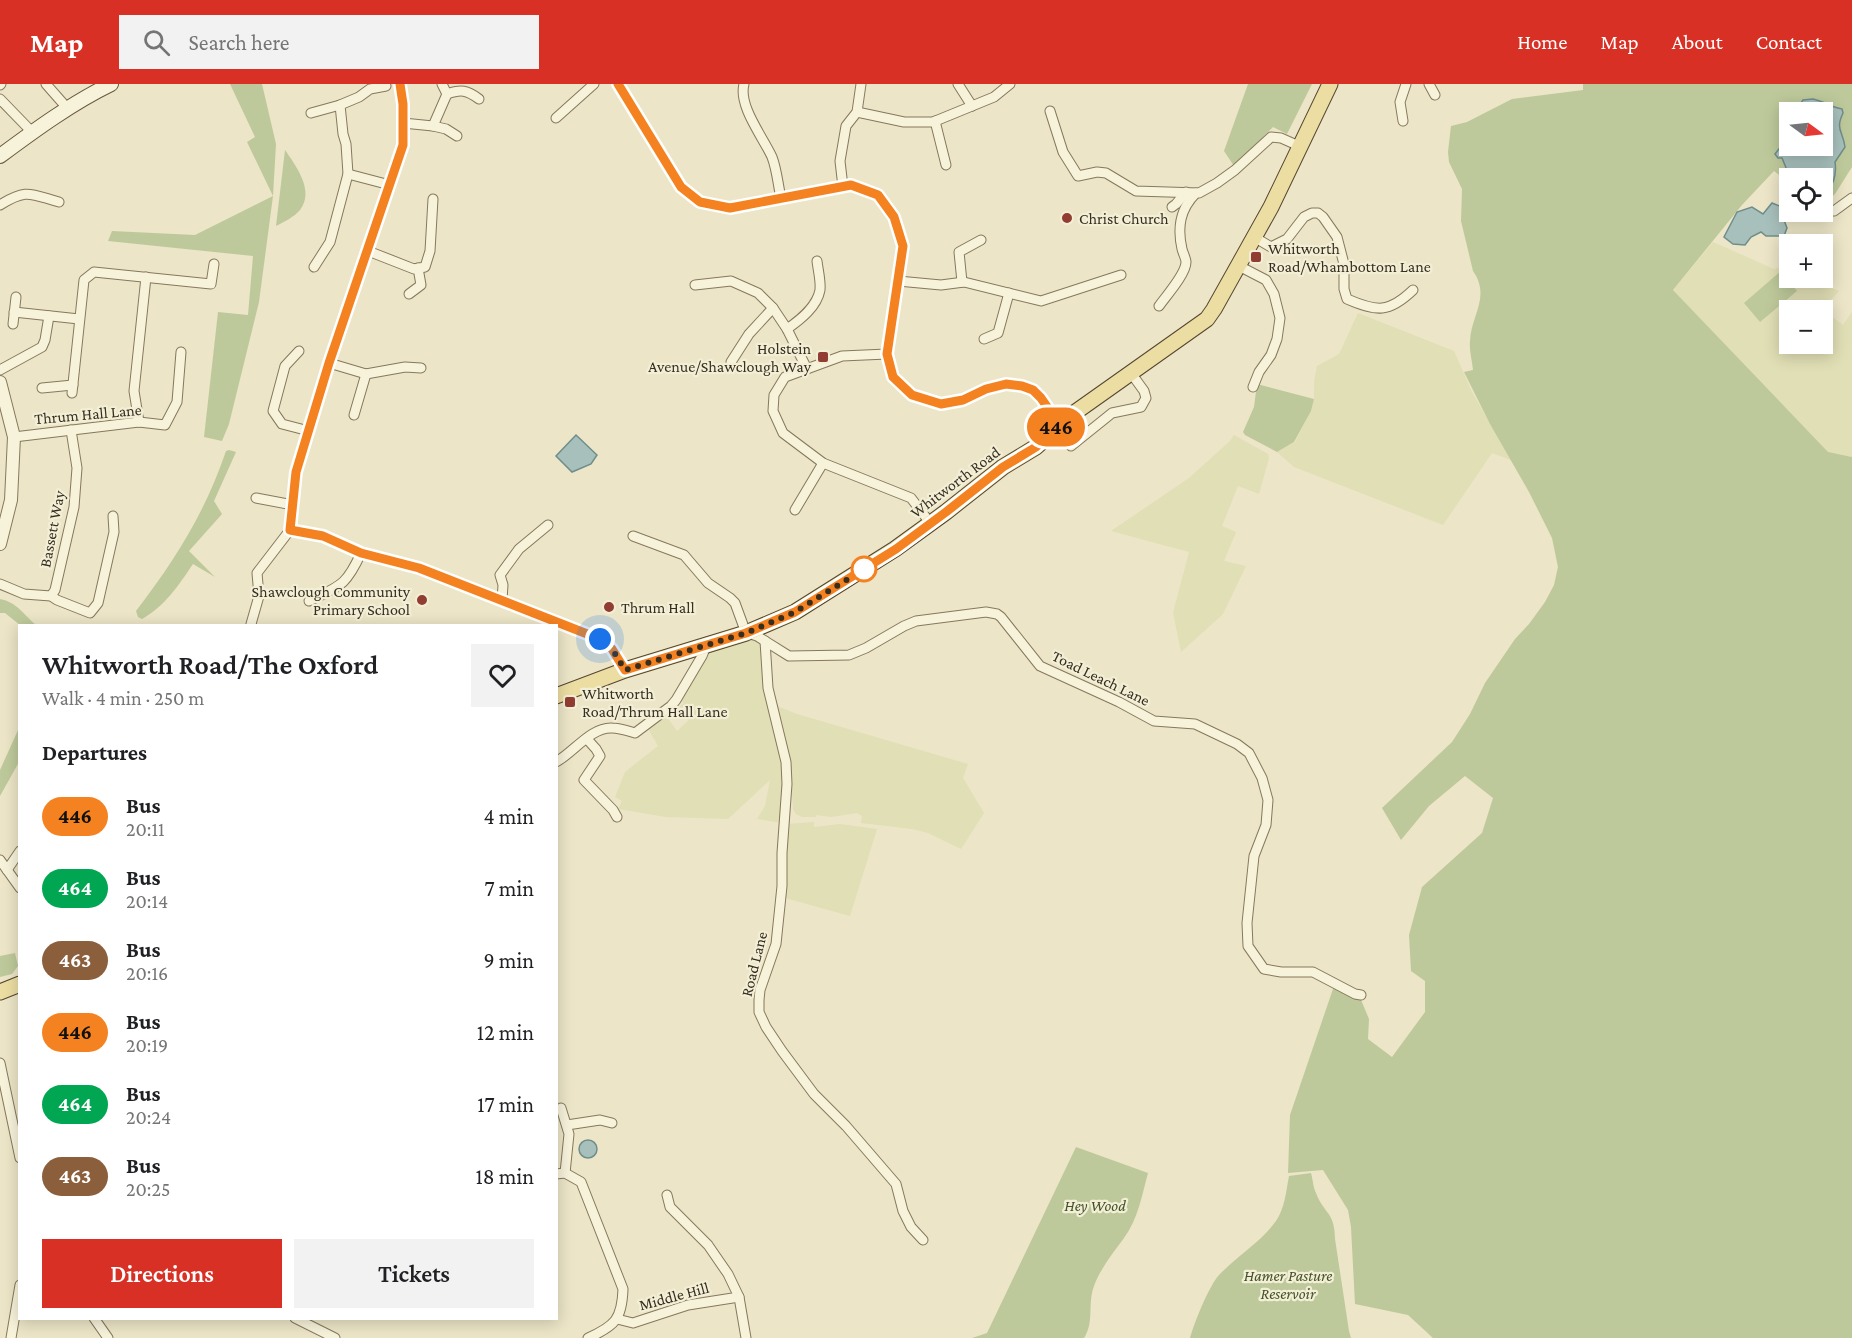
<!DOCTYPE html>
<meta charset="utf-8">
<style>
:root{--surface:#fff;--page:#f2f2f2;--text:#202124;--muted:#757577;--accent:#d93025}
body{margin:0;font-family:"Crimson Pro",serif;background:var(--page);color:var(--text);height:100vh;display:flex;flex-direction:column;font-size:22px;white-space:nowrap}
*{box-sizing:border-box;margin:0}
p{font-size:20px;color:var(--muted)}
.icon{flex:none;width:33px;height:33px;fill:none;stroke:currentColor;stroke-width:2;stroke-linecap:round;stroke-linejoin:round}
.map{position:relative;flex:1;overflow:hidden}
.panel{position:absolute;left:18px;top:540px;width:540px;height:696px;display:flex;flex-direction:column;background:var(--surface);border-radius:0px;box-shadow:0 3px 15px #0003}
.panel>*{flex:none}
.badge{padding:0 12px;border-radius:20px;font-size:21px;line-height:39px}
.needle{width:39px;rotate:105deg}
.tools{position:absolute;left:1779px;top:18px;display:grid;gap:12px}
.tools a{display:grid;place-items:center;width:54px;height:54px;border-radius:0px;background:var(--surface);box-shadow:0 3px 15px #0003;font-size:30px}
.you{position:absolute;width:30px;height:30px;margin:-15px;border:4px solid #fff;border-radius:50%;background:#1a73e8;box-shadow:0 0 0 9px #1a73e833}
.map>.badge{position:absolute;translate:-50% -50%;box-shadow:0 0 0 3px #fff}
h2{padding:0 24px;font-size:22px;line-height:54px}
.round{display:grid;place-items:center;flex:none;width:63px;height:63px;border-radius:0px;background:var(--page)}
.headline{display:flex;align-items:center;justify-content:space-between;height:102px;padding:0 24px}
h1{font-size:28px;font-weight:600;line-height:45px}
.cta{display:flex;gap:12px;margin-top:auto;padding:12px 24px}
.cta a{flex:1;height:69px;border-radius:0px;background:var(--accent);color:#fff;font-size:24px;font-weight:600;line-height:69px;text-align:center}
.cta a+a{background:var(--page);color:var(--text)}
ul{padding:0;list-style:none}
li{display:flex;align-items:center;gap:18px;height:72px;padding:0 24px}
li div{flex:1}
li b{display:block;font-size:22px}
li em{font-style:normal}
li .badge{min-width:66px;font-weight:700;text-align:center}
header{display:flex;align-items:center;gap:36px;box-sizing:border-box;height:84px;padding:0 30px;background:var(--accent);color:#fff}
header strong{font-size:28px}
nav{display:flex;gap:33px;margin-inline-start:auto;font-size:21px}
.search{width:420px;height:54px;background:var(--page);display:flex;align-items:center;gap:15px;box-sizing:border-box;padding:0 21px;border-radius:0px;color:var(--muted);font-size:22px}
.map>svg:first-child{display:block}
</style>
<header>
<strong>Map</strong>
<div class="search"><svg class="icon" aria-label="search" viewBox="0 0 24 24"><circle cx="10" cy="10" r="6"/><path d="M15 15l6 6"/></svg>Search here</div>
<nav><a>Home</a><a>Map</a><a>About</a><a>Contact</a></nav>
</header>
<div class="map">
<svg width="1852" height="1254" viewBox="0 0 1852 1254">
<rect width="100%" height="100%" fill="#ece5c7"/>
<g fill="#e1dfb5" fill-rule="evenodd">
<path d="M1713,158L1774,185L1782,183L1789,186L1790,194H1807L1839,207L1822,225L1843,241L1852,228V373L1828,369L1673,206ZM1790,226H1822V260H1790Z"/>
<path d="M1358,229L1454,267L1472,308L1511,376L1492,369L1443,441L1294,383L1277,368L1295,358L1311,326L1314,315V297L1317,282L1339,270Z"/>
<path d="M1234,351L1268,370L1269,374L1259,410L1238,402L1222,442L1236,448L1224,477L1246,482L1223,530L1181,568L1173,529L1189,468L1111,447L1189,394L1230,357Z"/>
<path d="M752,552L762,559L784,677L782,739L757,735L765,722L770,696L728,735L666,733L618,725L622,717L615,713L625,688L658,662L647,643L664,629L677,647L688,637L680,622L684,619L681,617V612L708,566Z"/>
<path d="M777,622L797,630L968,680L963,694L984,729L961,765L928,749L912,745L861,739L862,732L857,729L831,733L816,731V733H802L796,730L793,725L789,668Z"/>
<path d="M814,738V743L840,740L877,745L850,832L785,814V766L787,740Z"/>
</g>
<g fill="#bec99b">
<path d="M230,0H262L276,60L273,112L259,218L229,340L222,357L204,353L218,228L248,231L253,172L108,157L112,147L195,151L273,112L247,58L255,53Z"/>
<path d="M1248,0H1312L1287,50L1273,43L1234,82L1224,67Z"/>
<path d="M1583,0H1852V83L1835,110L1823,121C1823,103 1839,103 1835,78L1845,63C1843,47 1836,46 1843,29L1842,25C1827,22 1820,13 1803,16C1800,24 1798,28 1790,28L1789,53L1784,54L1782,61L1775,70L1782,73L1794,94H1790L1789,99L1774,87L1742,121L1673,206L1828,368L1852,373V1254H1433L1408,1231L1355,1220L1351,1143L1348,1126L1323,1086L1288,1089L1290,1031L1335,899L1359,911L1369,935L1368,955L1392,973L1425,928V897L1411,887L1409,851L1422,803L1482,749L1493,714L1465,692L1429,722L1401,756L1382,724L1452,658L1470,630L1485,599L1515,555L1529,540L1545,518L1554,501L1558,483L1552,454L1529,408L1490,340L1464,288L1473,286C1472,276 1469,266 1470,257C1471,231 1491,213 1473,187L1461,137L1462,105L1449,78L1448,68L1451,42L1467,38L1512,15L1583,6Z"/>
<path d="M285,66C296,82 315,107 300,126C294,133 284,138 276,142Z"/>
<path d="M1781,187L1797,207L1760,238L1744,219Z"/>
<path d="M1257,300L1314,315L1311,327L1294,358L1277,368L1245,351L1243,348L1254,323Z"/>
<path d="M229,366L236,368L214,417L222,430L189,467L215,493L193,480C178,502 165,522 142,535L138,533L136,527C175,476 205,429 226,367Z"/>
<path d="M0,515C17,518 24,531 36,541H20L5,529H0Z"/>
<path d="M19,644V678L0,712V686Z"/>
<path d="M15,869L18,882L12,890L0,893V872Z"/>
<path d="M1076,1063L1148,1089C1142,1111 1138,1135 1124,1154C1113,1169 1099,1186 1093,1205C1088,1222 1094,1239 1084,1254H972L987,1249Z"/>
<path d="M1311,1089C1313,1096 1313,1103 1316,1109C1324,1130 1335,1128 1335,1155L1349,1247L1351,1254H1190C1194,1239 1209,1202 1219,1191C1237,1172 1261,1158 1276,1137C1285,1124 1286,1107 1289,1092Z"/>
</g>
<g fill="#a8c0bc" stroke="#6f8e8a" stroke-width="1.5">
<path d="M1813,15C1823,17 1831,23 1842,25L1843,29C1835,46 1843,47 1845,63L1835,78C1837,92 1833,102 1823,113L1822,94H1794L1792,91H1789L1782,74H1778L1775,70L1782,61L1784,53H1789L1790,62H1822V28H1795L1799,26V22L1803,16Z"/>
<path d="M1772,119L1789,126L1788,134L1784,136L1787,144L1784,152H1766L1761,148L1751,153L1745,161L1733,160L1724,153L1737,128L1752,123L1763,130Z"/>
<path d="M576,351L597,371L591,380L572,388L556,372Z"/>
<circle cx="588" cy="1065" r="9"/>
</g>
<g fill="none" stroke-linecap="round" stroke-linejoin="round">
<g stroke="#86785d" stroke-width="11">
<g id="minor">
<path d="M46,0L68,25"/>
<path d="M618,0L681,103L700,118L730,124L851,101L878,111L894,133L903,162L887,270L893,293L913,311L941,320L963,316L986,305L1006,300L1022,301L1033,306L1041,314L1059,340"/>
<path d="M744,0C738,22 763,53 772,73C777,86 778,101 781,114"/>
<path d="M958,0L972,22"/>
<path d="M1429,0L1435,11"/>
<path d="M0,1L1,0"/>
<path d="M447,10C461,5 467,6 479,15"/>
<path d="M0,15L32,48"/>
<path d="M1050,27L1063,68L1078,92L1097,88L1106,89L1136,107L1199,109L1217,99L1235,86L1271,53L1281,54L1299,62"/>
<path d="M857,28L904,38H933L994,13L1010,0"/>
<path d="M311,29L340,21L359,13L370,5L386,2"/>
<path d="M556,34L594,0"/>
<path d="M935,37L946,81"/>
<path d="M1403,37L1400,18L1406,0"/>
<path d="M403,39L433,42L447,10L442,0"/>
<path d="M433,42L446,45L457,52"/>
<path d="M348,90L390,101"/>
<path d="M843,103L840,77L846,42L857,28L861,0"/>
<path d="M0,121C27,104 30,110 59,118"/>
<path d="M1172,123L1176,120L1186,108"/>
<path d="M1834,127L1852,114"/>
<path d="M1254,153L1271,163L1287,155L1304,133L1312,129H1318L1323,133L1337,153L1344,180V205L1347,215C1377,228 1389,229 1413,206"/>
<path d="M368,167L414,185L425,183L430,167L433,115"/>
<path d="M1239,182L1266,196L1274,210L1280,234L1277,255L1271,271L1259,288L1253,303"/>
<path d="M314,183L330,158L348,90L346,60L343,50L340,21"/>
<path d="M898,197L941,201L964,198L1041,217L1121,191"/>
<path d="M962,198L959,168L981,156"/>
<path d="M695,201L731,197L758,209L773,224L787,245L807,285"/>
<path d="M409,210L421,201L418,184"/>
<path d="M1159,222C1166,212 1186,190 1186,178C1186,175 1183,169 1182,165C1177,143 1180,125 1196,109"/>
<path d="M14,228L79,235"/>
<path d="M13,240L16,213"/>
<path d="M787,245C800,236 817,223 820,206C821,197 818,186 817,177"/>
<path d="M984,255L998,249L1009,209"/>
<path d="M299,267L285,282L273,327L282,340L309,347"/>
<path d="M887,270L842,272L785,293L774,311L773,327L783,349L823,379L911,414L931,440"/>
<path d="M731,278L749,250L773,224"/>
<path d="M329,279L366,290L405,283L421,284"/>
<path d="M0,286L42,263L45,256L49,232"/>
<path d="M42,304L73,301"/>
<path d="M72,309L84,196L94,188L211,200L214,180"/>
<path d="M354,331L366,290"/>
<path d="M139,338L134,307L146,193"/>
<path d="M14,353L139,338L165,341L177,318L181,268"/>
<path d="M1071,362L1112,329L1141,323L1146,314L1144,307L1131,289"/>
<path d="M256,414L293,421"/>
<path d="M795,426L823,379"/>
<path d="M290,446L296,388L329,279L403,61V20L400,0"/>
<path d="M290,446L323,451L361,469L419,484L600,555L612,565L625,586"/>
<path d="M633,452L684,471L708,499L730,514L735,519L746,549L757,552L789,572L849,571L866,564L904,542L916,537L986,528L997,530L1001,533L1040,582L1119,618L1154,637L1195,640L1237,660L1249,669L1262,694L1268,716L1266,741L1254,772L1247,839L1248,862L1264,885L1281,888H1313L1355,910L1361,911"/>
<path d="M0,500L24,510L51,512L57,516L90,529L98,519L114,448L113,432"/>
<path d="M51,512L55,506L74,423L77,384L71,346"/>
<path d="M502,516L503,501L500,491L519,465L548,441"/>
<path d="M309,517C340,502 346,502 361,469"/>
<path d="M252,542L251,540L259,512L257,489L290,446"/>
<path d="M765,557L768,604L786,678L787,700L782,769V802L776,860L760,906L759,916V928L766,943L782,967L814,1010L846,1042L896,1100L903,1127L911,1143L923,1156"/>
<path d="M587,655L596,665L600,672L584,696L613,726L617,733"/>
<path d="M556,678C574,668 591,643 612,644C620,644 628,647 635,649L671,622L676,616L702,572L706,562"/>
<path d="M0,776L20,804"/>
<path d="M7,786L20,767"/>
<path d="M0,979L20,1074"/>
<path d="M561,1024L569,1050L565,1089"/>
<path d="M567,1041L600,1036L612,1039"/>
<path d="M556,1090L565,1089L581,1098L623,1205C622,1235 615,1242 588,1254"/>
<path d="M667,1111L670,1123L708,1161L728,1190L739,1213L746,1254"/>
<path d="M94,1234L108,1254"/>
<path d="M295,1234L335,1254"/>
<path d="M617,1235L633,1239L688,1221L739,1213"/>
<path d="M11,1254L20,1201"/>
</g>
</g>
<g stroke="#86785d" stroke-width="14">
<path id="tertiary" d="M0,298L14,353L11,416L0,460"/>
</g>
<g stroke="#685940" stroke-width="16">
<path id="secondary" d="M0,72C35,46 72,19 111,0"/>
</g>
<g stroke="#544631" stroke-width="17">
<g id="primary">
<path d="M556,612L625,586L746,549L795,528L895,465L946,428L1003,383L1036,363L1045,355L1053,344L1207,235L1214,225L1271,123L1330,0"/>
<path d="M0,908L20,900"/>
</g>
</g>
<use href="#minor" stroke="#f7f2da" stroke-width="9"/>
<use href="#tertiary" stroke="#f7f2da" stroke-width="12"/>
<use href="#secondary" stroke="#f7f2da" stroke-width="14"/>
<use href="#primary" stroke="#ecdea2" stroke-width="15"/>
</g>
<g fill="none" stroke-linecap="round" stroke-linejoin="round">
<g stroke="#fff" stroke-width="14">
<path id="line" d="M400,0L403,20V61L329,279L296,388L290,446L323,452L361,469L419,484L600,555L612,565L625,586L746,549L795,528L896,465L946,428L1003,383L1036,363L1045,355L1053,344L1059,340L1041,314L1033,306L1022,302L1006,300L986,305L963,316L941,320L912,311L893,293L887,270L903,162L894,133L878,111L851,101L730,124L700,118L681,103L618,0"/>
</g>
<use href="#line" stroke="#f58220" stroke-width="9"/>
<path stroke="#372e20" stroke-width="6" stroke-dasharray="0 10.8" d="M600,555L612,565L625,586L746,549L795,528L864,485"/>
</g>
<g fill="#913d31" stroke="#f3efd6" stroke-width="2">
<circle cx="1067" cy="134" r="6"/>
<rect x="1250" y="167" width="12" height="12" rx="3"/>
<rect x="817" y="267" width="12" height="12" rx="3"/>
<circle cx="422" cy="516" r="6"/>
<circle cx="609" cy="523" r="6"/>
<rect x="564" y="612" width="12" height="12" rx="3"/>
</g>
<circle fill="#fff" stroke="#f58220" stroke-width="3" cx="864" cy="485" r="12"/>
<g text-anchor="middle" dominant-baseline="central" stroke-width="4.5" stroke-linejoin="round" paint-order="stroke">
<g font-size="16" fill="#372e20" stroke="#f3efd6" text-anchor="start">
<text x="1079" y="134">Christ Church</text>
<text x="1268" y="164">Whitworth<tspan x="1268" dy="18">Road/Whambottom Lane</tspan></text>
<text x="811" y="264" text-anchor="end">Holstein<tspan x="811" dy="18">Avenue/Shawclough Way</tspan></text>
<text x="410" y="507" text-anchor="end">Shawclough Community<tspan x="410" dy="18">Primary School</tspan></text>
<text x="621" y="523">Thrum Hall</text>
<text x="582" y="609">Whitworth<tspan x="582" dy="18">Road/Thrum Hall Lane</tspan></text>
</g>
<g font-size="16" fill="#372e20" stroke="#f3efd6">
<text transform="translate(88 330) rotate(-5)">Thrum Hall Lane</text>
<text transform="translate(955 398) rotate(-37)">Whitworth Road</text>
<text transform="translate(52 445) rotate(-79)">Bassett Way</text>
<text transform="translate(1101 594) rotate(26)">Toad Leach Lane</text>
<text transform="translate(754 880) rotate(-76)">Road Lane</text>
<text transform="translate(674 1212) rotate(-15)">Middle Hill</text>
</g>
<g font-size="16" font-style="italic" fill="#425228" stroke="#f3efd6">
<text x="1095" y="1121">Hey Wood</text>
<text x="1288" y="1191">Hamer Pasture<tspan x="1288" dy="18">Reservoir</tspan></text>
</g>
</g>
</svg>
<div class="tools">
<a><svg class="needle" viewBox="-14 -14 28 28"><path d="M0-13l5 13h-10z" fill="#e53935"/><path d="M0 13l5-13h-10z" fill="#757577"/></svg></a>
<a><svg class="icon" aria-label="locate" viewBox="0 0 24 24"><circle cx="12" cy="12" r="6"/><path d="M12 2v4M12 18v4M2 12h4M18 12h4"/></svg></a>
<a>+</a>
<a>−</a>
</div>
<div class="you" style="left:600px;top:555px"></div>
<b class="badge" style="left:1056px;top:343px;background:#f58220;color:#111">446</b>
<section class="panel">
<div class="headline"><div><h1>Whitworth Road/The Oxford</h1><p>Walk · 4 min · 250 m</p></div><a class="round"><svg class="icon" aria-label="heart" viewBox="0 0 24 24"><path d="M12 20l-8-8c-3-5 5-10 8-4 3-6 11-1 8 4z"/></svg></a></div>
<h2>Departures</h2>
<ul>
<li><span class="badge" style="background:#f58220;color:#111">446</span><div><b>Bus</b><p>20:11</p></div><em>4 min</em></li>
<li><span class="badge" style="background:#00a651;color:#fff">464</span><div><b>Bus</b><p>20:14</p></div><em>7 min</em></li>
<li><span class="badge" style="background:#8b5e3c;color:#fff">463</span><div><b>Bus</b><p>20:16</p></div><em>9 min</em></li>
<li><span class="badge" style="background:#f58220;color:#111">446</span><div><b>Bus</b><p>20:19</p></div><em>12 min</em></li>
<li><span class="badge" style="background:#00a651;color:#fff">464</span><div><b>Bus</b><p>20:24</p></div><em>17 min</em></li>
<li><span class="badge" style="background:#8b5e3c;color:#fff">463</span><div><b>Bus</b><p>20:25</p></div><em>18 min</em></li>
</ul>
<div class="cta"><a>Directions</a><a>Tickets</a></div>
</section>
</div>
